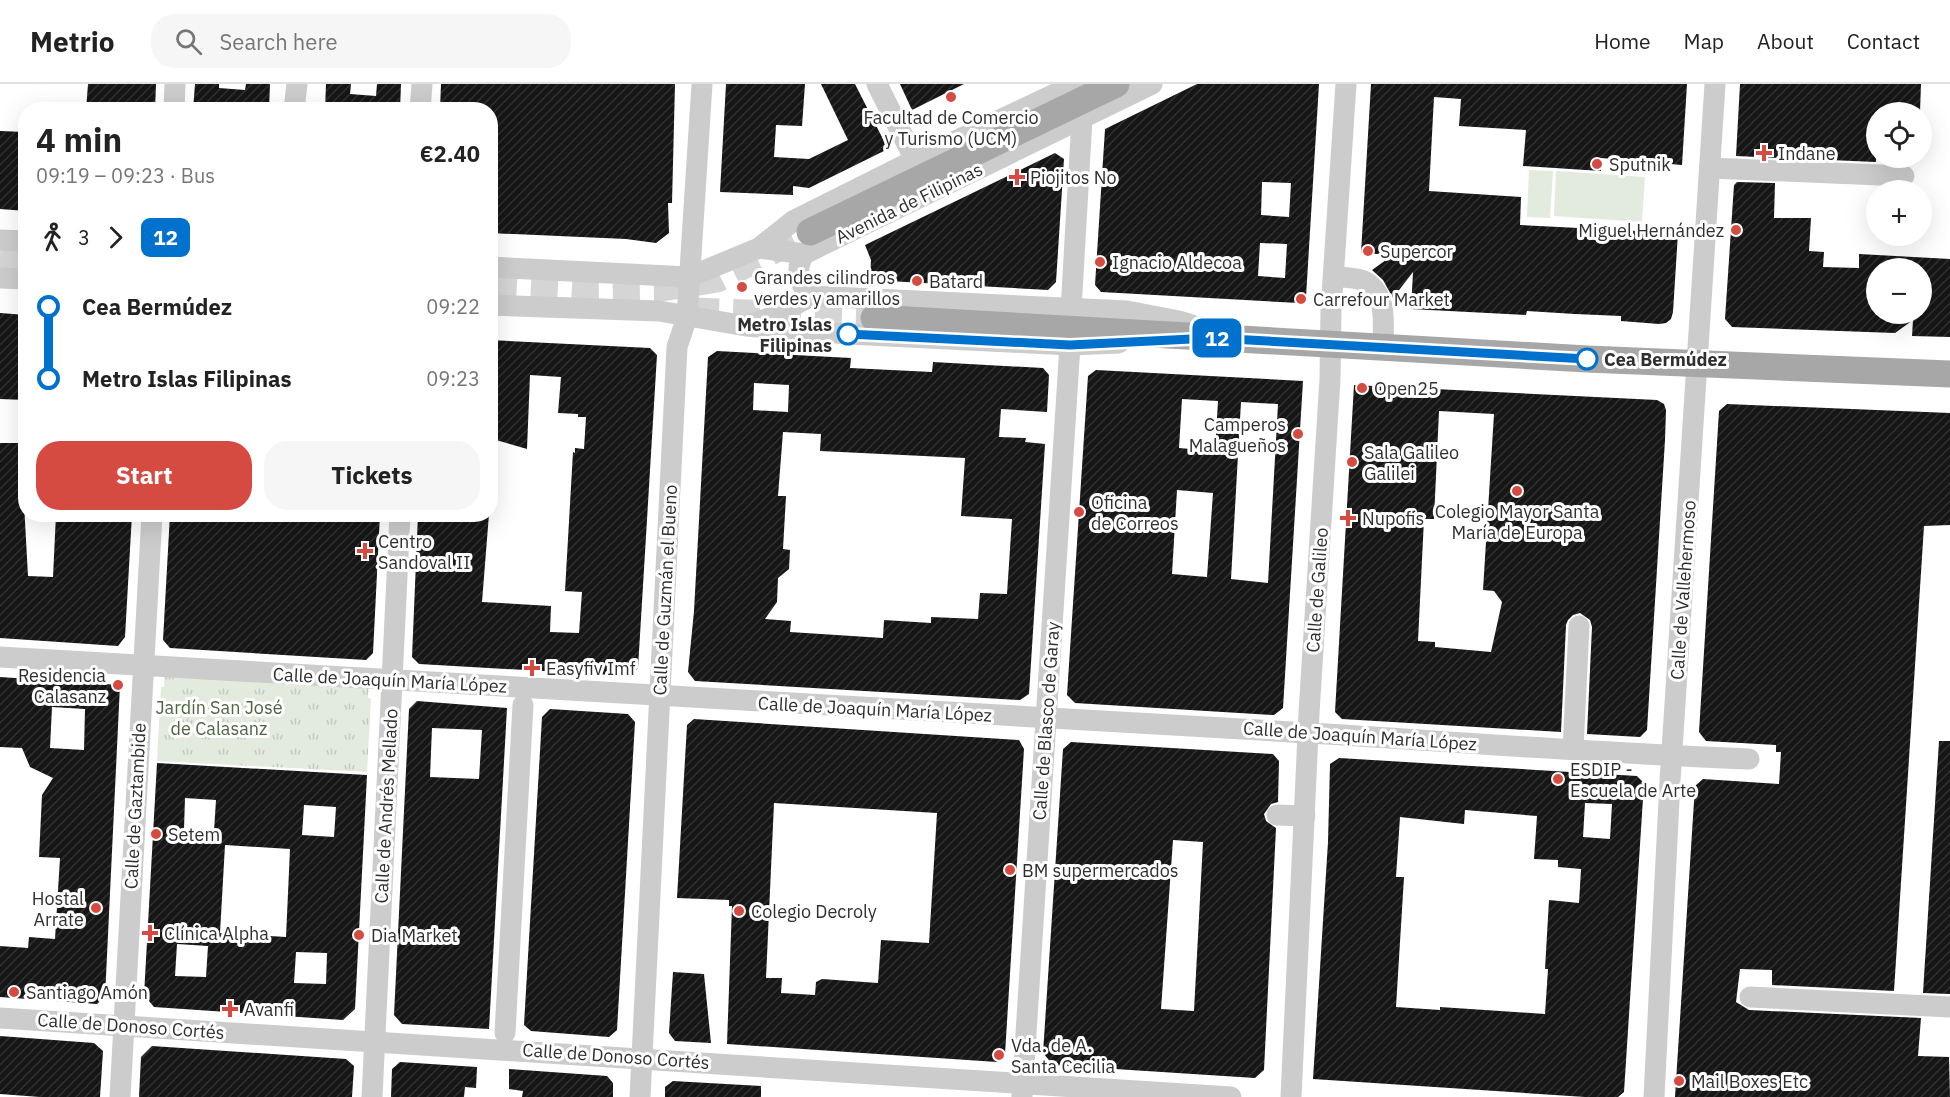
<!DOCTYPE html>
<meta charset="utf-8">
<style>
:root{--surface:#fff;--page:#f6f6f6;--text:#222;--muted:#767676;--line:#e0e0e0;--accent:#d54a41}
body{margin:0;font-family:"IBM Plex Sans",sans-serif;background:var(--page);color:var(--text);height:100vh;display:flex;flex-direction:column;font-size:22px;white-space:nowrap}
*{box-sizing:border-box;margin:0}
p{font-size:20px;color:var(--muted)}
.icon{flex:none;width:33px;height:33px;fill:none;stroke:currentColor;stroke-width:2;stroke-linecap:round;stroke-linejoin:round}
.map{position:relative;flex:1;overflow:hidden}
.details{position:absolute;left:18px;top:18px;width:480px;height:420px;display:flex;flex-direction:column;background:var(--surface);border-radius:24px;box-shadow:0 6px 24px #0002}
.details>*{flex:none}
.badge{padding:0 12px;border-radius:9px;font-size:21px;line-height:39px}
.fabs{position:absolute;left:1866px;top:18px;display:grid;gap:12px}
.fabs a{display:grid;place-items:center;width:66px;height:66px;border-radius:50%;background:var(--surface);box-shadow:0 6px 24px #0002;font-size:30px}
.map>.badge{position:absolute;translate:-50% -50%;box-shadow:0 0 0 3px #fff}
.legs{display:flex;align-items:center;gap:9px;height:66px;padding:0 18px;font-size:20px}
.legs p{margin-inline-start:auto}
.overview{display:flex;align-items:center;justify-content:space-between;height:102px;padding:0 18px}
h1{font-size:33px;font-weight:700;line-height:45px}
.cta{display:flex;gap:12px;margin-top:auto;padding:12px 18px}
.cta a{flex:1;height:69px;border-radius:24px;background:var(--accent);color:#fff;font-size:24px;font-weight:700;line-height:69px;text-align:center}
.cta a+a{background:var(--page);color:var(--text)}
ul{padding:0 18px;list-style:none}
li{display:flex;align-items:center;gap:21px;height:72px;font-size:22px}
li i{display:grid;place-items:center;width:9px;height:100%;margin:0 8px;background:currentColor}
li i::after{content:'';width:15px;height:15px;margin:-8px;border:4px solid;border-radius:50%;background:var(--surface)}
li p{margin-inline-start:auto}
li:first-child i{background:linear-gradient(#0000 50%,currentColor 0)}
li:last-child i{background:linear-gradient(currentColor 50%,#0000 0)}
header{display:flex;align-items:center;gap:36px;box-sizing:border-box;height:84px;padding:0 30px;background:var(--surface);border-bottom:2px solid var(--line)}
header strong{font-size:28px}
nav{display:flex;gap:33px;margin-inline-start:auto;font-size:21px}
.search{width:420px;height:54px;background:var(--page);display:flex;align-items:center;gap:15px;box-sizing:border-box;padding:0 21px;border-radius:24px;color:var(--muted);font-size:22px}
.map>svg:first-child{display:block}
</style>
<header>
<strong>Metrio</strong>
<div class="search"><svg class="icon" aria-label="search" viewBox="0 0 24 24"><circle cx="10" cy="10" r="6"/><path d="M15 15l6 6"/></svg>Search here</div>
<nav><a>Home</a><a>Map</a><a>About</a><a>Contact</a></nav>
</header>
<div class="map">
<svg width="1950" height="1013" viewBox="0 0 1950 1013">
<defs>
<pattern id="grass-tufts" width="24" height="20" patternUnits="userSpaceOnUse" patternTransform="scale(1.5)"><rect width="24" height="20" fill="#e3eade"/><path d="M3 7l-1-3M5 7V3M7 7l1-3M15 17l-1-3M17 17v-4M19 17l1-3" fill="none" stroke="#c3c9bf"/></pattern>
<pattern id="building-hatch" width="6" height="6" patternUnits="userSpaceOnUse" patternTransform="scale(1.5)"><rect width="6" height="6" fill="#161616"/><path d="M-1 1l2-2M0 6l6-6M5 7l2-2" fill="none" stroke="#303030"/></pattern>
</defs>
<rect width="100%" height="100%" fill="#fff"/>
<path fill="url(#grass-tufts)" d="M165,583L369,595L368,614H371L367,688L157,677L161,603H164Z"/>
<g fill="#e3eade">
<path d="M1529,86L1553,87L1550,134L1527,133Z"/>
<path d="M1556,87L1645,93L1642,138L1554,132Z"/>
</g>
<g fill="url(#building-hatch)" fill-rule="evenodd">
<path d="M88,0H156L155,26H86Z"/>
<path d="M195,0H219V4L245,6L246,0H270L269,26H193Z"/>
<path d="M326,0H351L350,10L376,12L377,0H401L400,26H325Z"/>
<path d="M441,0H675L672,119H668L669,149L656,159L626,155L490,149V26H440Z"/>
<path d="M726,0H805L802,42L776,41L774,73L809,75L848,56L821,0H855L888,65L809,104L793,102V111L720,108Z"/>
<path d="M900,0H964L912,26Z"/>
<path d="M1197,0H1319L1306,213L1299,219L1101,208L1095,201L1105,45ZM1262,98L1291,99L1289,133L1261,131ZM1260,159L1287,160L1285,194L1258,192Z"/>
<path d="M1371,0H1687L1682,81L1601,74V87L1523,82L1526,46L1459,42L1461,15L1434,13L1429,107L1521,113L1520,141L1678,149L1673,228L1671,235L1666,239L1659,240L1621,237V232L1575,230L1527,227L1526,231L1411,225L1413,188L1393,214L1383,196L1372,186L1393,171L1361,169Z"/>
<path d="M1740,0H1921L1920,28H1876V78L1736,72Z"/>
<path d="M0,47L26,48V127L0,125Z"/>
<path d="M1055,69L1064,75L1056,198L1048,206L870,196L871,176L865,161Z"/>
<path d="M1737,98L1775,99L1774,134H1811L1809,167L1824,168L1823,183L1859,184V170L1950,175V253L1912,252L1913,236L1895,249L1732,243L1725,235L1734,101ZM1876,184H1922V230H1876Z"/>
<path d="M0,229L26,231V316L0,315Z"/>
<path d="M490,256L650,264L657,271L638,584L630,592L419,580L412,573L418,430H489L482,518L551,522L550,548L579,549L582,508L565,507L573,368L575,369V364L584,365L586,333H578V330L558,329L561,293L530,291L527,365L496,356L498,321H490Z"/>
<path d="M717,267L851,274L850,284L932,288L933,278L1043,284L1049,291L1047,328L1001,325L999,353L1026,354L1025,358L1045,360L1029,610L1020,616L695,597L688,588L694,527L708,273ZM754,299L789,301L788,328L753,326ZM783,348L821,350L820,367L965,374L961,432L1012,435L1007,510L980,509L978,535L931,533V539L884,536L883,554L790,548L791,537L765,535L777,518L778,494L789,485L790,466L783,465L786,412H778Z"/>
<path d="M1096,286L1303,297L1283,624L1274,631L1075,619L1067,611L1088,292ZM1182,315L1218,317L1215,367L1179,364ZM1241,318L1278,320L1268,499L1231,495ZM1177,406L1213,409L1207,493L1172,490Z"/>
<path d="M1354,301L1657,316L1664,320L1666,326L1665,356L1647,646L1640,653L1587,650L1592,543L1590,536L1580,529L1573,531L1568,536L1566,541L1561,648L1342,635L1335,628ZM1439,327L1494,330L1483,506L1494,507L1502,518L1491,568L1435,563V558L1418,557L1424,435H1434Z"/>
<path d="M1727,320L1950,329V441L1924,442L1894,907L1772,901V886L1740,885L1736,918L1749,926L1921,934L1918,972L1949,973L1950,1013H1675L1695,702L1703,695L1779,700L1781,668H1776V661L1706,657L1699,648L1719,327Z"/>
<path d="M0,359H26V401H23L28,492L53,493L56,430H132L125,553L118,562L0,554Z"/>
<path d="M170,430H334L336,434L360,435V430H380L373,569L366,576L170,564L163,556Z"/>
<path d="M0,593L120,601L105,913L97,920L0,913V862L28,864L29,853L55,855L60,774L39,773L42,711L53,694L30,683L22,664L0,663ZM52,623L85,625L84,666L50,664Z"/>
<path d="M417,617L507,624L489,945L402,940L394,931L409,625ZM432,644L482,646L479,695L430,693Z"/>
<path d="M550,625L628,630L635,638L617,946L609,953L531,947L524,941L542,633Z"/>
<path d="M694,635L1019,656L1024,665L1005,970L997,978L727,960L732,822H729V816L677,814L687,641ZM774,719L937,729L929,859L881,856L878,899L822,895L816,898L815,911L781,909L782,894H766Z"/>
<path d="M1939,657H1950V910L1923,909Z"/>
<path d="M1071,658L1273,670L1279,677L1278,718L1271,720L1264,730L1266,737L1276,744L1264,986L1255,994L1053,981L1043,969L1063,665ZM1173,756L1203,758L1194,927L1161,925Z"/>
<path d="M1339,674L1637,692L1644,699L1624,1008L1618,1013H1585L1313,995L1328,758L1330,680ZM1585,719L1612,720L1610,755L1583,753ZM1465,726L1537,732L1534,775L1558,776V783L1581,785L1579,819L1549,816L1545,885H1548L1545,930L1440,923V926L1396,923L1404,793H1396L1400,733L1464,740Z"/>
<path d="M157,679L367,691L355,925L343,936L154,923L144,911ZM185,714L216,716L214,747L184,745ZM304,721L336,723L334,753L302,751ZM225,761L290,765L286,853L220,849ZM177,860L208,862L206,893L175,892ZM296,868L327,869L326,900L294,899Z"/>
<path d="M673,888L704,890L711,959L675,957L669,949Z"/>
<path d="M0,952L94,959L103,967L100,1013H40L0,1010Z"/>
<path d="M152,962L346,975L354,982L352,1013H139L141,973Z"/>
<path d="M400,978L477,983L476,1004L465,1003L464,1013H391L392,985Z"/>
<path d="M509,985L607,992L613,999V1013H522L523,1007L509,1005Z"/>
<path d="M673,997L761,1002V1013H665V1003Z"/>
</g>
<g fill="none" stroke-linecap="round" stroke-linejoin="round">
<g stroke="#d5d5d5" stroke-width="27" stroke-dasharray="27 14" stroke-linecap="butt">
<path d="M0,172L26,173"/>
<path d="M490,200L591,206L655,205L717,195L810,148"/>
<path d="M692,227L874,234"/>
</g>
<g stroke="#ccc" stroke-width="21">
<path d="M877,0L915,76"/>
<path d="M174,26L175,0"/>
<path d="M294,26L297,0"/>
<path d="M420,26L422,0"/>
<path d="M1710,84L1904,92"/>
<path d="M0,156L26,157"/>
<path d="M759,164L804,170L808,168L1152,0"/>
<path d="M804,170C795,185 798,201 812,212L1127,227L1179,237L1211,247"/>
<path d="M490,183L689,193L759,164L793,137L915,76L1076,0"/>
<path d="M1334,192C1343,194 1358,193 1366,198C1388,212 1383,241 1383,263"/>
<path d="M0,194L26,195"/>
<path d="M490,221L659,227L746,242L848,250L1070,261L1119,259"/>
<path d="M1071,226L1082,35"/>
<path d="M752,240L769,234L812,212"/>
<path d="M0,573C425,598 850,623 1275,647C1433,656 1591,669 1749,675"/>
<path d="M1573,666L1579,542"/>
<path d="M1277,731L1305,732"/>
<path d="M1750,913L1950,923"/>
<path d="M0,934L1231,1013"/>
<path d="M505,949L523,621"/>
<path d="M1022,1012L1070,261"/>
<path d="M120,1013L152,430"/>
<path d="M372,1013L400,430"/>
<path d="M640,1013L677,263L687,233L702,0"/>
<path d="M1291,1013L1309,629L1330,295L1331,226L1346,0"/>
<path d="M1654,1013L1670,697L1715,0"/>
</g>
<g stroke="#a7a7a7" stroke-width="27">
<path d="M810,148L1116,0"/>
<path d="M874,234L1587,275L1950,290"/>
</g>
</g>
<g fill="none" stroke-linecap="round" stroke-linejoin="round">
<g stroke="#fff" stroke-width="14">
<path id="line-1" d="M848,250L1070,261L1212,254L1587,275"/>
</g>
<use href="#line-1" stroke="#0072ce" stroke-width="9"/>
</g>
<g fill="#d54a41" stroke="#fff" stroke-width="2">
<circle cx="951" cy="13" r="6"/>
<path d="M1761 60h6v6h6v6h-6v6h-6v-6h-6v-6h6z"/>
<circle cx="1597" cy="80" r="6"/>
<path d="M1014 84h6v6h6v6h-6v6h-6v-6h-6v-6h6z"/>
<circle cx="1736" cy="146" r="6"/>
<circle cx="1368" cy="167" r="6"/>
<circle cx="1100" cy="178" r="6"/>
<circle cx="917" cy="197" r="6"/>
<circle cx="742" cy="203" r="6"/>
<circle cx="1301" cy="215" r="6"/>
<circle cx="1362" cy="304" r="6"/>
<circle cx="1298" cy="350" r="6"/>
<circle cx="1352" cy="378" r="6"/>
<circle cx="1517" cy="407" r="6"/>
<circle cx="1079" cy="428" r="6"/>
<path d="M1345 425h6v6h6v6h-6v6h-6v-6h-6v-6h6z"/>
<path d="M362 458h6v6h6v6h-6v6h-6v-6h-6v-6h6z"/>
<path d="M529 575h6v6h6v6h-6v6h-6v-6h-6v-6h6z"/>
<circle cx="118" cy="601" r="6"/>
<circle cx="1558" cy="695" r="6"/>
<circle cx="156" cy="750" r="6"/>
<circle cx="1010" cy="786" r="6"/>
<circle cx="96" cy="824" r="6"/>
<circle cx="739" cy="827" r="6"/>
<path d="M147 840h6v6h6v6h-6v6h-6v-6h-6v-6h6z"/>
<circle cx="359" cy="851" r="6"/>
<circle cx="14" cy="908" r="6"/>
<path d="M227 916h6v6h6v6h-6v6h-6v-6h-6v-6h6z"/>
<circle cx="999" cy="971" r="6"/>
<circle cx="1679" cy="997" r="6"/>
</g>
<g fill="#fff" stroke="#0072ce" stroke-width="3">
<circle cx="848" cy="250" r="10"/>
<circle cx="1587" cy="275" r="10"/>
</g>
<g text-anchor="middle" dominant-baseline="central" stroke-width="6" stroke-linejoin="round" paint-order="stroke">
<g font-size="18" fill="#2f2f2f" stroke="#fff" text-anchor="start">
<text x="951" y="33" text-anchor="middle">Facultad de Comercio<tspan x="951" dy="21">y Turismo (UCM)</tspan></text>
<text x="1778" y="69">Indane</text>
<text x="1609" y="80">Sputnik</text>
<text x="1030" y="93">Piojitos No</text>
<text x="1724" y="146" text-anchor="end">Miguel Hernández</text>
<text x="1380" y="167">Supercor</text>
<text x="1112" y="178">Ignacio Aldecoa</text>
<text x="754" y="193">Grandes cilindros<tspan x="754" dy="21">verdes y amarillos</tspan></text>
<text x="929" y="197">Batard</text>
<text x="1313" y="215">Carrefour Market</text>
<text x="1374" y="304">Open25</text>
<text x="1286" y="340" text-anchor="end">Camperos<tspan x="1286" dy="21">Malagueños</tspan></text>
<text x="1364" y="368">Sala Galileo<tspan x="1364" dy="21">Galilei</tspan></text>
<text x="1091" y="418">Oficina<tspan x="1091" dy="21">de Correos</tspan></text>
<text x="1517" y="427" text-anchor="middle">Colegio Mayor Santa<tspan x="1517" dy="21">María de Europa</tspan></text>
<text x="1362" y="434">Nupofis</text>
<text x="378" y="457">Centro<tspan x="378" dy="21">Sandoval II</tspan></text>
<text x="546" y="584">Easyfiv Imf</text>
<text x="106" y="591" text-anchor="end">Residencia<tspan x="106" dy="21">Calasanz</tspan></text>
<text x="1570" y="685">ESDIP -<tspan x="1570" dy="21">Escuela de Arte</tspan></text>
<text x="168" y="750">Setem</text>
<text x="1022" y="786">BM supermercados</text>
<text x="84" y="814" text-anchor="end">Hostal<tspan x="84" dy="21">Arrate</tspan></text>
<text x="751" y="827">Colegio Decroly</text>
<text x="164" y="849">Clínica Alpha</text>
<text x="371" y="851">Dia Market</text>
<text x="26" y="908">Santiago Amón</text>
<text x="244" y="925">Avanfi</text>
<text x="1011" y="961">Vda. de A.<tspan x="1011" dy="21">Santa Cecilia</tspan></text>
<text x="1691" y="997">Mail Boxes Etc</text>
</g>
<g font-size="18" fill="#2f2f2f" stroke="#fff">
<text transform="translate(909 119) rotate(-26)">Avenida de Filipinas</text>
<text transform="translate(665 506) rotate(-87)">Calle de Guzmán el Bueno</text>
<text transform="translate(1317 506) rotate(-86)">Calle de Galileo</text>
<text transform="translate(1683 506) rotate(-86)">Calle de Vallehermoso</text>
<text transform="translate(390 596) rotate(3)">Calle de Joaquín María López</text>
<text transform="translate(875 625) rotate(3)">Calle de Joaquín María López</text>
<text transform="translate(1046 637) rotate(-86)">Calle de Blasco de Garay</text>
<text transform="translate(1360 652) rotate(4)">Calle de Joaquín María López</text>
<text transform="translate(135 722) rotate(-87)">Calle de Gaztambide</text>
<text transform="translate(386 722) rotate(-87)">Calle de Andrés Mellado</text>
<text transform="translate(131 942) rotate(4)">Calle de Donoso Cortés</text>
<text transform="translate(616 972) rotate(4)">Calle de Donoso Cortés</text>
</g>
<g font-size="18" font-weight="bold" fill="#2f2f2f" stroke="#fff" text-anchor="end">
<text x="832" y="240">Metro Islas<tspan x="832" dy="21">Filipinas</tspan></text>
<text x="1604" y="275" text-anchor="start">Cea Bermúdez</text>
</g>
<g font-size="18" fill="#4d6640" stroke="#fff">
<text x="219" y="623">Jardín San José<tspan x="219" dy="21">de Calasanz</tspan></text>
</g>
</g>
</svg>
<div class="fabs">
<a><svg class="icon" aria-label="locate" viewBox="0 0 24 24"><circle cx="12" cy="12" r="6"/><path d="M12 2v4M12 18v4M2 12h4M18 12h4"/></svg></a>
<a>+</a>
<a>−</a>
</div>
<b class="badge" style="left:1217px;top:254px;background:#0072ce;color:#fff">12</b>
<section class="details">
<div class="overview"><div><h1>4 min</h1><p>09:19 – 09:23 · Bus</p></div><b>€2.40</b></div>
<div class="legs"><svg class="icon" aria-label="walk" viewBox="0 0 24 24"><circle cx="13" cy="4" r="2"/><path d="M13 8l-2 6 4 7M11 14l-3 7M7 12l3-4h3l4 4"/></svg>3<svg class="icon" aria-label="forward" viewBox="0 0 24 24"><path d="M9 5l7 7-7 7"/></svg><b class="badge" style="background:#0072ce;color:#fff">12</b></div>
<ul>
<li><i style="color:#0072ce"></i><b>Cea Bermúdez</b><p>09:22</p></li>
<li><i style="color:#0072ce"></i><b>Metro Islas Filipinas</b><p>09:23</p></li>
</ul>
<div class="cta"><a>Start</a><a>Tickets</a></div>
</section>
</div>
